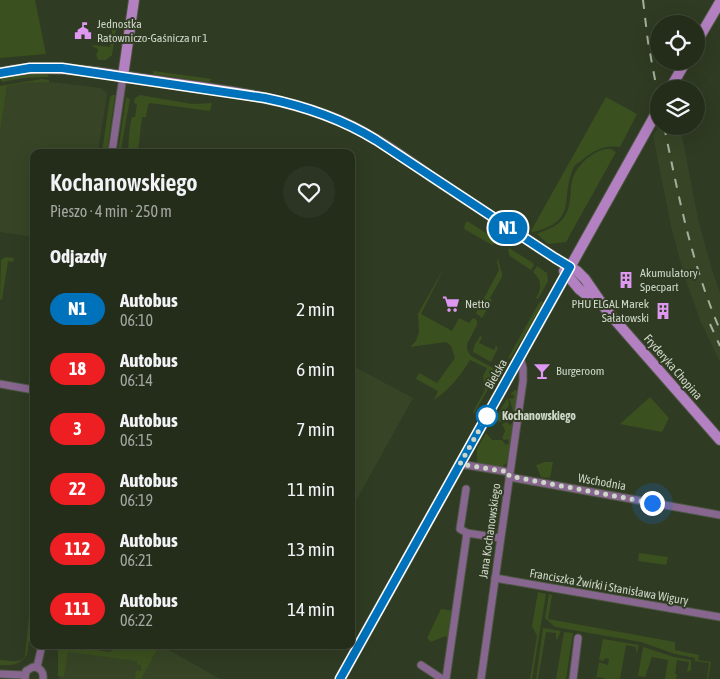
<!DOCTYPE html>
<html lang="pl">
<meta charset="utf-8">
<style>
:root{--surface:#242c1a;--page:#2c3423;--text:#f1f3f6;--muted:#a3a7a2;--line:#414839}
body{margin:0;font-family:"Asap Condensed",sans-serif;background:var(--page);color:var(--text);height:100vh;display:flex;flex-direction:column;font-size:19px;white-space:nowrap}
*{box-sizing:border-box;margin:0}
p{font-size:16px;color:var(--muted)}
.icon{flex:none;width:28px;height:28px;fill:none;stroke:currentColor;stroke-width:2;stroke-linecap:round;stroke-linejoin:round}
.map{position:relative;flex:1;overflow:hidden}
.drawer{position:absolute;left:30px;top:149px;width:325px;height:500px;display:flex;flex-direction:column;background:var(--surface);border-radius:10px;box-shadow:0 5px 20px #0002,0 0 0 1px var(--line)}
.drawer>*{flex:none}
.badge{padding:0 10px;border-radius:16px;font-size:18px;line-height:32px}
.buttons{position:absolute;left:650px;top:15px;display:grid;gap:10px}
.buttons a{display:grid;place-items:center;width:55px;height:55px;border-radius:50%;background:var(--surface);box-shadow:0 5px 20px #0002,0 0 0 1px var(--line);font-size:25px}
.you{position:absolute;width:25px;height:25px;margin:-12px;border:4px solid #fff;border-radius:50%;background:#1a73e8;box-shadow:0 0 0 8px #1a73e833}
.map>.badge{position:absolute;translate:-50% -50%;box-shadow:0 0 0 2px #fff}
h2{padding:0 20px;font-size:19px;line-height:45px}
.round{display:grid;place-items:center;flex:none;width:52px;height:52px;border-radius:26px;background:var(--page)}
.head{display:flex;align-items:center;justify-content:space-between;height:85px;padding:0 20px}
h1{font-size:24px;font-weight:600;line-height:38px}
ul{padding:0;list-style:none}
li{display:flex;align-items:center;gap:15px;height:60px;padding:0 20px}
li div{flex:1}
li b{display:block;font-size:19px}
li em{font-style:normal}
li .badge{min-width:55px;font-weight:700;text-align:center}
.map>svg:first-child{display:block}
</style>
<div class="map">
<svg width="720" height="679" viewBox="0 0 720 679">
<rect width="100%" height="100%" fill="#303b23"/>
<g fill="#374526">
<path d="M42,81L101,88L107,94L98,152H34V237L0,232V132L7,86Z"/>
<path d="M659,126H680L698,219L711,267L720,293V362L701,322L684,275L671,226L653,136Z"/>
<path d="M351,365L413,398L357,499L351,496Z"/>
<path d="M160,645L220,679H59L63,648L152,660Z"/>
</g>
<g fill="#3b501f">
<path d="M0,0H35L46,54L0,58Z"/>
<path d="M113,24H117L112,55L106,60H98L96,54L98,52L97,48L93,47L92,45L110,47Z"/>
<path d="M153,71L212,79L209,82L153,74Z"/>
<path d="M47,73L49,77L24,78L2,82L0,77L18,74Z"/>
<path d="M42,79L49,80V82L26,83L7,86L0,132V86Z"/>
<path d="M113,95H115L107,152H102L110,97Z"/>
<path d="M140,95L192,104L212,103L210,111L150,103L148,105L146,117H142L138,152H128C129,141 129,127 132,117H135L137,104L134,103L135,98Z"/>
<path d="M126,97L130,99C127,117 123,134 121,152H118Z"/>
<path d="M606,97L637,114L620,147C603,145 593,151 581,161C578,163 574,165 573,169C560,199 579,221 533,232L531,231Z"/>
<path d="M605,149H611L616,152L566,242L548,244L537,234C545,230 554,228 561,221C570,211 570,200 571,188C572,170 587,154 605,149Z"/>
<path d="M467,221L494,238V244L492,245L464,229L465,224Z"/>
<path d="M509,248L533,263L534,265L531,270L510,256L508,251Z"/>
<path d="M5,257L14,258L13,262L8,261L2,300L0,299L1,260Z"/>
<path d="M498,259L502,273V277L490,298L492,300L482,318L476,313L499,270L497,262Z"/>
<path d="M445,266L421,314L452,331L459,318L469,323L473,318L477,320V325L467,344V350L471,356L497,370V373L475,412L476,414L473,412L485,390L483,376L487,368L470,360C462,374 448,391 434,400L438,391L416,379L419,373L437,383L455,358L451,346L446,342L410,347L416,341L419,332L418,314Z"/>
<path d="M537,266L547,273L548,281L538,299L536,298C542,289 542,280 533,272Z"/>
<path d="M542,301L545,303C534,322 521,340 510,359L508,358L539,303Z"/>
<path d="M480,336L482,337L479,343L494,350L496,346L498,348L491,362L473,352L474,346Z"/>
<path d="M515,390H518L507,463L501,467L477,463V449L486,433L492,440H502L506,445L509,443L508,439L504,440L502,438L505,431L502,424L507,422L510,425L513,423V420L511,419L513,411L509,398L513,399L514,395L510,394Z"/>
<path d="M508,397L509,406L506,409L508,412L511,411L508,420L499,422L495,419Z"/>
<path d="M650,397L669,418L662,432L620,424Z"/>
<path d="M545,462H553L550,478L541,477L536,465Z"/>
<path d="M639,553L668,557L666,565L638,561Z"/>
<path d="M538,592L546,594L532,679H530L537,636L532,626Z"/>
<path d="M549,594L552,595L548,619L675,642V650L699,655L698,660L711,662L708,679H707L709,663L695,661V658L675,654L641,642L555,627L545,618Z"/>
<path d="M34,601L27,655C20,665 11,666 0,665V660C8,660 18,664 25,657L30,604Z"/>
<path d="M441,609L454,611L449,638L445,636L431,642L427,638Z"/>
<path d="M543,628L561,631L557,640L556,639V633L546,632L538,679H536Z"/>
<path d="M564,632L573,633L566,679H556Z"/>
<path d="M603,639L639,645L637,652H636V647L626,645L620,679H604V678L598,677L596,679L599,662L608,665L609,659L605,658L604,661L599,660Z"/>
<path d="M58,645L111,652L112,645H160L141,679H135L136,670L141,671V665L137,664V661L68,652L64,677L58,676Z"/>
<path d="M643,647L674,657L691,660V670L687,672L689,662L677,660L675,674H677L676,679H665L668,660L652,657L645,677L638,676Z"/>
</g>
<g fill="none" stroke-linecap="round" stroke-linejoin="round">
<g stroke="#4c5741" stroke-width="9">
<g id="street">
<path d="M112,152L123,76"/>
<path d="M0,384L34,390"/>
<path d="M460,464L509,472"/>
<path d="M509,477L720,515"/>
<path d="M466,489L460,529L467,533L500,538"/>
<path d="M495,578L720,617"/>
<path d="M421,665L442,679"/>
<path d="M37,667L42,645"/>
<path d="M0,674L24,675"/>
<path d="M25,679L26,671L33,667C40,667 44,672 43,679"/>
<path d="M446,679L467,533"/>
<path d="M481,679L523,381V368L520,357"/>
<path d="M573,679L578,638"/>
</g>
</g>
<g stroke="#4c5741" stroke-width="12">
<g id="secondary">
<path d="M696,43L720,2"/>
<path d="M0,73C50,62 100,73 150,80C211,89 274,95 331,117C368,131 400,155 432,177C473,204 514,231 555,258L577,271L585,279L607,311L720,440"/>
<path d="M123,76L134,0"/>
<path d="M670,89L686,61"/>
<path d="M564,271L579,289L598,304"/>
<path d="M340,679L659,108"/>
</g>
</g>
<use href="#street" stroke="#87668f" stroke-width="7"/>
<use href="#secondary" stroke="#b380c1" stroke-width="10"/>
<g stroke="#a6af9e" stroke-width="2" stroke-dasharray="9 9" stroke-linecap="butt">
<path d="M643,0L648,42L659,101"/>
<path d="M664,126C679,198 691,262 720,330"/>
<path d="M710,324L720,346"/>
</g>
</g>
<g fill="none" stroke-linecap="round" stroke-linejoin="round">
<g stroke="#fff" stroke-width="11">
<path id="line" d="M0,73L30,68H62L265,98C304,106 342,119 376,140L555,258L570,267L340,679"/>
</g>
<use href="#line" stroke="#0072bc" stroke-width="8"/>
<path stroke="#ced6c7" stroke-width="5" stroke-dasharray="0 9" d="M487,416L460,464L509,472V476L652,503"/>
</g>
<defs>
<g id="civic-bare" transform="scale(1.35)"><path d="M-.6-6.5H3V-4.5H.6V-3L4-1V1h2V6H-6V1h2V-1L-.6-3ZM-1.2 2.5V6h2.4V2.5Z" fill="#de98f2" stroke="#303b23" stroke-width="2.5" paint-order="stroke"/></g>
<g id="building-bare" transform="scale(1.35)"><path d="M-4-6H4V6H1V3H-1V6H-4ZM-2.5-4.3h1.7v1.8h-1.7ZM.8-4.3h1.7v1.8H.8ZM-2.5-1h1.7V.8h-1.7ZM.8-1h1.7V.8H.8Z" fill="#de98f2" stroke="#303b23" stroke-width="2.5" paint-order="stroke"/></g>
<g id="supermarket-bare" transform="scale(1.35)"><path d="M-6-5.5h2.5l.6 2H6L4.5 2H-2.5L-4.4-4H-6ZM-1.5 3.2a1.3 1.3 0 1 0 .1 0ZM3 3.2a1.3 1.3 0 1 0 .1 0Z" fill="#de98f2" stroke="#303b23" stroke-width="2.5" paint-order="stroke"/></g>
<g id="bar-bare" transform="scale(1.35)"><path d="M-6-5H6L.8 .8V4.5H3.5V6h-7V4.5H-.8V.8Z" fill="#de98f2" stroke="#303b23" stroke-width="2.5" paint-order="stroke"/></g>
</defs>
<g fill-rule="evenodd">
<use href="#civic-bare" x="83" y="31"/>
<use href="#building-bare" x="626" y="280"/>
<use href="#supermarket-bare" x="451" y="304"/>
<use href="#building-bare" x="663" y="311"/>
<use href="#bar-bare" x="542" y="371"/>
</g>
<circle fill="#fff" stroke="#0072bc" stroke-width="2.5" cx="487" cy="416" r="10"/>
<g text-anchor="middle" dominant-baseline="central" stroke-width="4" stroke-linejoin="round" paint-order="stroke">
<g font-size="12" fill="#ced6c7" stroke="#303b23" text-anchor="start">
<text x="97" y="24">Jednostka<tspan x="97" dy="14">Ratowniczo-Gaśnicza nr 1</tspan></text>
<text x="640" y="273">Akumulatory<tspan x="640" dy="14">Specpart</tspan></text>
<text x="465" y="304">Netto</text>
<text x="649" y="304" text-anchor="end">PHU ELGAL Marek<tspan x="649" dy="14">Sałatowski</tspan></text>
<text x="556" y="371">Burgeroom</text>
</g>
<g font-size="12" fill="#ced6c7" stroke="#303b23">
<text transform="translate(673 367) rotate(49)">Fryderyka Chopina</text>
<text transform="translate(496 374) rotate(-60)">Bielska</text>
<text transform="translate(602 482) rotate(10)">Wschodnia</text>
<text transform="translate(490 531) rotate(-82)">Jana Kochanowskiego</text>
<text transform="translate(609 587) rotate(10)">Franciszka Żwirki i Stanisława Wigury</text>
</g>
<g font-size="12" font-weight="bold" fill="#ced6c7" stroke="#303b23" text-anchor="start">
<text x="502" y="416">Kochanowskiego</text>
</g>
</g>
</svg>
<div class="buttons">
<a><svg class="icon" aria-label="locate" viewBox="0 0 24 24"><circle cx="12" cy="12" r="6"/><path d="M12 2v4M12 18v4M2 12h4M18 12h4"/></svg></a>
<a><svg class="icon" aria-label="layers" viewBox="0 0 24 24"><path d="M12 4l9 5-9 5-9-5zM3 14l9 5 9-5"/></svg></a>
</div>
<div class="you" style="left:652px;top:503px"></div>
<b class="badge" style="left:508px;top:228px;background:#0072bc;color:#fff">N1</b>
<section class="drawer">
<div class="head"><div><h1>Kochanowskiego</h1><p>Pieszo · 4 min · 250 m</p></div><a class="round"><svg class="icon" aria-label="heart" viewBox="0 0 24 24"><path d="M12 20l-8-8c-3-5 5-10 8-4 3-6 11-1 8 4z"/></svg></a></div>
<h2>Odjazdy</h2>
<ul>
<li><span class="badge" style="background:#0072bc;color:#fff">N1</span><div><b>Autobus</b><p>06:10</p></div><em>2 min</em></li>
<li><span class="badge" style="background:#ee1f23;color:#fff">18</span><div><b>Autobus</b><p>06:14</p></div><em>6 min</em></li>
<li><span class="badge" style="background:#ee1f23;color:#fff">3</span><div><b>Autobus</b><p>06:15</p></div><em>7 min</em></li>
<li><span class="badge" style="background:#ee1f23;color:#fff">22</span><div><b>Autobus</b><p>06:19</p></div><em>11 min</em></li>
<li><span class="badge" style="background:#ee1f23;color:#fff">112</span><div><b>Autobus</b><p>06:21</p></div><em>13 min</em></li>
<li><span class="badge" style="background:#ee1f23;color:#fff">111</span><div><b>Autobus</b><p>06:22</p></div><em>14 min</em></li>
</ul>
</section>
</div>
